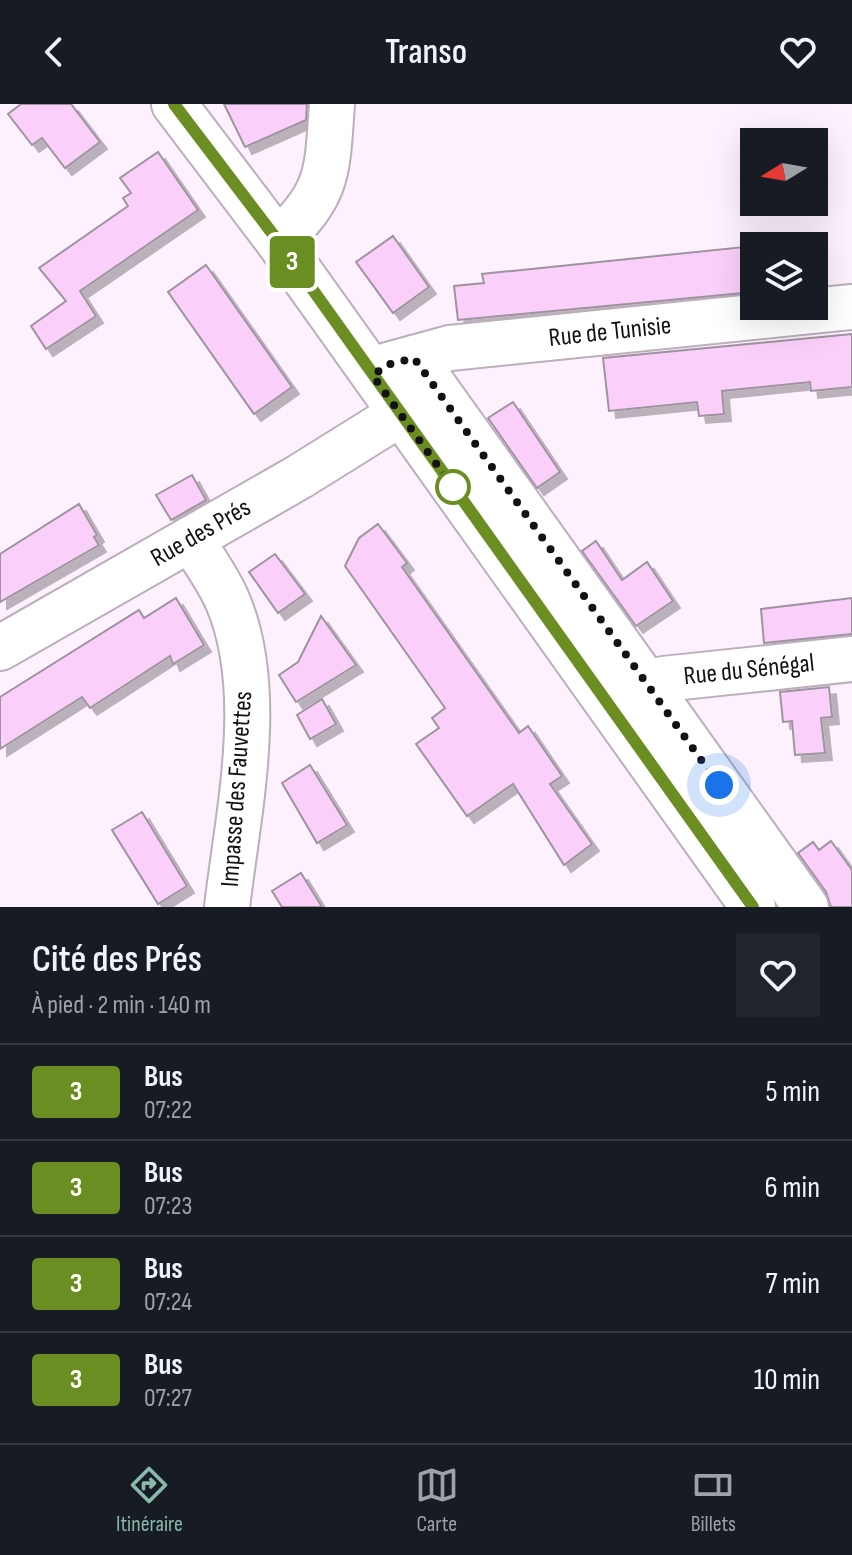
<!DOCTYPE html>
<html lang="fr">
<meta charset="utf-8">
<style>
:root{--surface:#171b24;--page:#20242c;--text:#f1f3f6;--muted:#9ea1a6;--line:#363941;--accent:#89b9a9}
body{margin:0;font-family:"Sofia Sans Condensed",sans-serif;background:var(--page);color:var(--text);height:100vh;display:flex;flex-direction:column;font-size:30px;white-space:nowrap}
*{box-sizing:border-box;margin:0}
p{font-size:26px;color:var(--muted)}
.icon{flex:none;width:44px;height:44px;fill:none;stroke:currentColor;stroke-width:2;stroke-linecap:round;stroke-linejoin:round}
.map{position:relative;height:803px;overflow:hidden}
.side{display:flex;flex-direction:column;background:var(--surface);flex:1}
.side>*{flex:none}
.badge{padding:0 16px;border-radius:6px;font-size:28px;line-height:52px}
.needle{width:52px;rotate:259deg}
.fabs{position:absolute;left:740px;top:24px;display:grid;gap:16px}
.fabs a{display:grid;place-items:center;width:88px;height:88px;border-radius:0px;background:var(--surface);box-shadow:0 8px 32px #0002;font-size:40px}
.you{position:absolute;width:40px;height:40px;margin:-20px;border:6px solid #fff;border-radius:50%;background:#1a73e8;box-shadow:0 0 0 12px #1a73e833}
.map>.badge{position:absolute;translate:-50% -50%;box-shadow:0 0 0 4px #fff}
.round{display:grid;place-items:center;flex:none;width:84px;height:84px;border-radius:0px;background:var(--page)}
.head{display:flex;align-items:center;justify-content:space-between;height:136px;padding:0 32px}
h1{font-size:38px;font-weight:600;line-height:60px}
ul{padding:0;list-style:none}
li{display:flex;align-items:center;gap:24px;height:96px;padding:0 32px;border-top:2px solid var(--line)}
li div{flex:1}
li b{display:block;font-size:30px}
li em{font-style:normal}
li .badge{min-width:88px;font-weight:700;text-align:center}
header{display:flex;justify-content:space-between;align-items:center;height:104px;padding:0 32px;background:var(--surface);font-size:36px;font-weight:600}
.dock{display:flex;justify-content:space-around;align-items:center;height:112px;border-top:2px solid var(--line);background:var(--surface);font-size:22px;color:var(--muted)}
.dock a{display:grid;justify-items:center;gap:4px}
.dock .selected{color:var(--accent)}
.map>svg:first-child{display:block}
</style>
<header><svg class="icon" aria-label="back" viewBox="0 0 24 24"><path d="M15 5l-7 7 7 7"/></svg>Transo<svg class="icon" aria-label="heart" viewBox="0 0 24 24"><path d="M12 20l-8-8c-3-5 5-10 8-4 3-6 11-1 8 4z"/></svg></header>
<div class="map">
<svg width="852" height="803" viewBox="0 0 852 803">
<defs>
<filter id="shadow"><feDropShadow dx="7" dy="7" stdDeviation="0" flood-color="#0004"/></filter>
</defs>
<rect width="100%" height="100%" fill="#fdf1fd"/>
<g fill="#fad0fb" stroke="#9e939e" stroke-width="2" filter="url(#shadow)">
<path d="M21,0H71L100,38L65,64L42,34L32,41L8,10Z"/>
<path d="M224,0H307L306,16L245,43Z"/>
<path d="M158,48L198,106L80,187L96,212L46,245L31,222L66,197L39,164L128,102L123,94L131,89L120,74Z"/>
<path d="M393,132L429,183L393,209L356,158Z"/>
<path d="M754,142V188L458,216L454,182L484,179L482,170Z"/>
<path d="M206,161L292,283L254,310L168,188Z"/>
<path d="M852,230V283L811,287L810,278L722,287L724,310L699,312L697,298L609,307L603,254Z"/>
<path d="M513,298L560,368L537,384L488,314Z"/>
<path d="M192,371L206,396L171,416L156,391Z"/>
<path d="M79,400L97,431L94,433L99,441L0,498V450Z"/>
<path d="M378,420L407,459L402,463L519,629L528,622L562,672L550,680L592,740L564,761L513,680L467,712L416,640L439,624L432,614L445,604L345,462L359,434Z"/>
<path d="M596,437L622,476L647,458L673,497L636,522L582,447Z"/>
<path d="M275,450L305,490L278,509L249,468Z"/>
<path d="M176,494L204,541L173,560L170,552L90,604L82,593L0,645V593L139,506L144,514Z"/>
<path d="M852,494V530L764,539L761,505Z"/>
<path d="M321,512L356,561L296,598L279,571L298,558Z"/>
<path d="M829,583L832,613L821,614L825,649L795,651L792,617L783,618L780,588Z"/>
<path d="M322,595L336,620L310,635L297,611Z"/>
<path d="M310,661L347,721L317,739L282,679Z"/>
<path d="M142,708L187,782L158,800L112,726Z"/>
<path d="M831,737L852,766V803H831L826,788L798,749L813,738L819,746Z"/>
<path d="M301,769L322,803H282L272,787Z"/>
</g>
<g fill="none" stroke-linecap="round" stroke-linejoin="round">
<g stroke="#baafba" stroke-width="48">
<g id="minor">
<path d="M278,137C330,89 327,68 332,0"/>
<path d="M414,254L806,803"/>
<path d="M388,261L450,244L852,203"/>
<path d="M191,435C203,455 219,476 228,498C266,588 238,709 227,803"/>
<path d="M0,544L299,373L400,310"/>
<path d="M649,584L663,575L852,555"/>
</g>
</g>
<g stroke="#baafba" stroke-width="48">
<path id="major" d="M174,0L278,137L753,803"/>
</g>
<use href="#minor" stroke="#fff" stroke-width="44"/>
<use href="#major" stroke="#fff" stroke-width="44"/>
</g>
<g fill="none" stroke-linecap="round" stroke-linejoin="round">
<g stroke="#fff" stroke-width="18">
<path id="line" d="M174,0L278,137L753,803"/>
</g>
<use href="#line" stroke="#6b8e23" stroke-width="12"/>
<path stroke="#141115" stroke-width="8" stroke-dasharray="0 14.4" d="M453,383L373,272L386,261L414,254L719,681"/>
</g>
<circle fill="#fff" stroke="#6b8e23" stroke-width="4" cx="453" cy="383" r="16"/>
<g text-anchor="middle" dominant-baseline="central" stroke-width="7" stroke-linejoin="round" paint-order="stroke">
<g font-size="26" fill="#141115" stroke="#fff">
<text transform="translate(610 228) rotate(-6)">Rue de Tunisie</text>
<text transform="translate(201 429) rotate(-30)">Rue des Prés</text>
<text transform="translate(749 566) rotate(-6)">Rue du Sénégal</text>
<text transform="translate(237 685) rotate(-86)">Impasse des Fauvettes</text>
</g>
</g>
</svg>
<div class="fabs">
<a><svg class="needle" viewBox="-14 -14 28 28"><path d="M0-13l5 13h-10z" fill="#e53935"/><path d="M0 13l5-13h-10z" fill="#9ea1a6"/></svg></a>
<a><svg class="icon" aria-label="layers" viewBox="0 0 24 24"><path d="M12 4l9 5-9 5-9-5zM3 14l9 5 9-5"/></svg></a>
</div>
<div class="you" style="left:719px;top:681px"></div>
<b class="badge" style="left:292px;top:158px;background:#6b8e23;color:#fff">3</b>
</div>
<section class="side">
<div class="head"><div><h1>Cité des Prés</h1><p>À pied · 2 min · 140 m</p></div><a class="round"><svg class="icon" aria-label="heart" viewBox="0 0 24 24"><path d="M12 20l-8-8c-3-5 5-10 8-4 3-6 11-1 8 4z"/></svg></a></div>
<ul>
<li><span class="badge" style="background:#6b8e23;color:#fff">3</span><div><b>Bus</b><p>07:22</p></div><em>5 min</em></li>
<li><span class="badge" style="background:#6b8e23;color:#fff">3</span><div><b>Bus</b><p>07:23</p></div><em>6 min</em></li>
<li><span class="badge" style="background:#6b8e23;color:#fff">3</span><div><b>Bus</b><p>07:24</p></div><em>7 min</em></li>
<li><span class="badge" style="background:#6b8e23;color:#fff">3</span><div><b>Bus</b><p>07:27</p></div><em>10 min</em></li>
</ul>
</section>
<nav class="dock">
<a class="selected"><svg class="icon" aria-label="directions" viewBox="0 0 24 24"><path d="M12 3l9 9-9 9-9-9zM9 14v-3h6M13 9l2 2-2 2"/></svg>Itinéraire</a>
<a><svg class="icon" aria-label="map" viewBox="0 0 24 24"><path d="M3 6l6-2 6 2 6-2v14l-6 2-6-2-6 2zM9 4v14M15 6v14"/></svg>Carte</a>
<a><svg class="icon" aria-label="tickets" viewBox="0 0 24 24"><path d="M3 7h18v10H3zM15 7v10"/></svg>Billets</a>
</nav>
